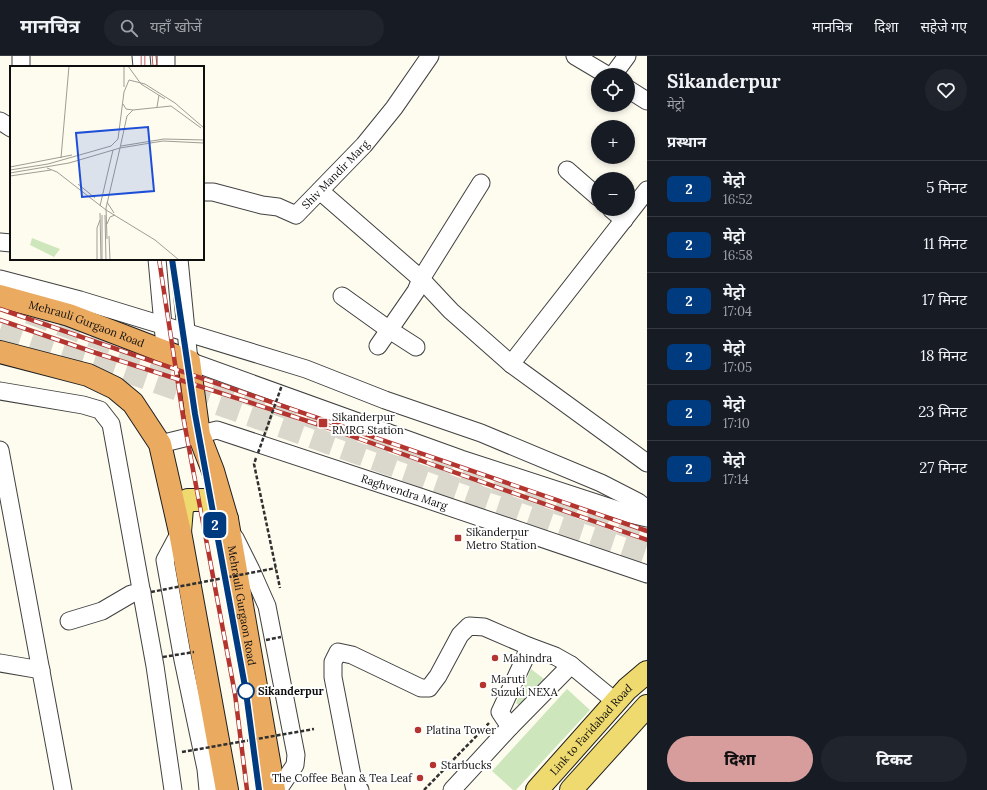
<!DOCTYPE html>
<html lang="hi">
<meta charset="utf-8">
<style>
:root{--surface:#171b24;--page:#20242c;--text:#f1f3f6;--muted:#9ea1a6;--line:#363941;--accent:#d69d9c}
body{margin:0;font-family:Lora,"Noto Sans Devanagari",serif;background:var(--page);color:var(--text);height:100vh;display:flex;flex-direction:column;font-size:15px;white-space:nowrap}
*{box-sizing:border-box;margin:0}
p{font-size:13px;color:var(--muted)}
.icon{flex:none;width:22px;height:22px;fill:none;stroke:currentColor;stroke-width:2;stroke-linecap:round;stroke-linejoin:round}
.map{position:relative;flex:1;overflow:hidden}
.panel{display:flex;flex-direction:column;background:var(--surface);width:340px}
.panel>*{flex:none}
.badge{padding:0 8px;border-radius:6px;font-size:14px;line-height:26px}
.tools{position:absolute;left:591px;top:12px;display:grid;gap:8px}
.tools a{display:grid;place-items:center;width:44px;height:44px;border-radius:50%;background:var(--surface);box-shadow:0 2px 6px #0003;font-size:20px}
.map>.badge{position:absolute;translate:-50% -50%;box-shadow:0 0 0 2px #fff}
h2{padding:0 20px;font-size:15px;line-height:36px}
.round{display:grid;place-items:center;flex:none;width:42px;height:42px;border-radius:21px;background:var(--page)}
.overview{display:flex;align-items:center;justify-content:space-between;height:68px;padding:0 20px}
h1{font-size:19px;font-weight:800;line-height:30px}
.button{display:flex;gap:8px;margin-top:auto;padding:8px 20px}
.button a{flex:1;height:46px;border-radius:24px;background:var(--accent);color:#111;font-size:16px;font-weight:800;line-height:46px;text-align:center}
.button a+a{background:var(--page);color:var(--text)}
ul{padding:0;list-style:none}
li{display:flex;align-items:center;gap:12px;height:56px;padding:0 20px;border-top:1px solid var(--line)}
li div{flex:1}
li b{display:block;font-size:15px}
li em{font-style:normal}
li .badge{min-width:44px;font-weight:700;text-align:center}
header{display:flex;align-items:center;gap:24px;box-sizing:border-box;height:56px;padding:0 20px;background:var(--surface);border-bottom:1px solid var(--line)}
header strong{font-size:19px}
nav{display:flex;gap:22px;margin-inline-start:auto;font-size:14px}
.search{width:280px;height:36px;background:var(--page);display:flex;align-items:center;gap:10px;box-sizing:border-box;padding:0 14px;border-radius:22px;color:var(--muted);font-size:15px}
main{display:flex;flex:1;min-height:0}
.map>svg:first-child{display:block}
</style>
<header>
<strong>मानचित्र</strong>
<div class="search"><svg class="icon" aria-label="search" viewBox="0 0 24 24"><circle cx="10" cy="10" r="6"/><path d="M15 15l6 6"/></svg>यहाँ खोजें</div>
<nav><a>मानचित्र</a><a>दिशा</a><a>सहेजे गए</a></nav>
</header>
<main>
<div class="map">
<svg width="647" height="734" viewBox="0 0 647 734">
<rect width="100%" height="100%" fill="#fefcef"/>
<g fill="#cee6bb">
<path d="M531,613L548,626L521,651L516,647Z"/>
<path d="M567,633L590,654L516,734H513L492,715Z"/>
</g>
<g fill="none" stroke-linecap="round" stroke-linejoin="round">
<g stroke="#dad8cd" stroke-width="22" stroke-dasharray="22 11" stroke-linecap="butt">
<path d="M29,257L447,411L647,477"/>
<path d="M0,274L113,311L495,446L647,498"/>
</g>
<g stroke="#414141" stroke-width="19">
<g id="minor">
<path d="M21,0V11"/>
<path d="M141,0L142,11"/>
<path d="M166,0V11"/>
<path d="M575,0L607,19"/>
<path d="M613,19L627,0"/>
<path d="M628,33L647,45"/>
<path d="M0,65L11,72"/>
<path d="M567,114L598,141"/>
<path d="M320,135L421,223L451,255L511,308L647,407"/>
<path id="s1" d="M203,136H213L262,149L278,151L296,159L364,89L394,52L430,0"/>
<path d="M611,153L624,164"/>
<path d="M0,186L11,187"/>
<path d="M157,203L164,280"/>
<path d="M179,203L189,305L461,403L630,458L647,462"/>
<path d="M0,223L80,244L306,313L385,344L481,377L601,427L638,446L647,453"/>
<path d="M342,240L388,273L416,291"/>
<path d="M378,290L416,235L421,223L481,127"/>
<path d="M511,308L647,134"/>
<path d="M0,335L83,349L100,354L111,368L155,610L173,734"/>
<path id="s2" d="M160,388L217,374L420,441L647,518"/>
<path d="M0,394L63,734"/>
<path d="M180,476L165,504L183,604L206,713L208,734"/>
<path d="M235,482L251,514L267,550L296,699L295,709L278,734"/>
<path d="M69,565L102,555L131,538L142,536"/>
<path d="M528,590L555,600L571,609"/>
<path d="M0,607L41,614"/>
<path d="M360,734L354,730L333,621V606L338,596L352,599L421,632H429L438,620L460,579L469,570L484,571L528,590L525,602L500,656L510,671"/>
<path d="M452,734L510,671L571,609L616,646"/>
</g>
</g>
<g stroke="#1f1f1f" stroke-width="24">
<g id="major">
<path d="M180,476L182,452L188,444H203L227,463"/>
<path id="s3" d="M537,734L627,633L647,616"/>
<path d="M571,734L647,650"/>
</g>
</g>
<g stroke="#1f1f1f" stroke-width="24">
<g id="highway">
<path id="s4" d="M0,240L69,259L189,305L199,379L213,415L227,463L274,734"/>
<path d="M0,296L88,319L115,332L133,347L160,388L180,476L227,734"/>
</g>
</g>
<g stroke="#303030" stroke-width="2.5" stroke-dasharray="4 2" stroke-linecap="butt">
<path d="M256,402L254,408L280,532"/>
<path d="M424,734L489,667"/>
</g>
<use href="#minor" stroke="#fff" stroke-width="17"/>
<use href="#major" stroke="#efda6f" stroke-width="22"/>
<use href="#highway" stroke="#eaab61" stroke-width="22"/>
<g stroke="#b4342f" stroke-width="4.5">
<g id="rail">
<path d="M143,0V11"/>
<path d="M154,0L155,11"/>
<path d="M159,203L183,360L235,638L247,734"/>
<path d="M172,203L195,359L246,636L259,734"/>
<path d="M0,253L647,475"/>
<path d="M0,264L96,297L323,370L647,484"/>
</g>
</g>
<use href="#rail" stroke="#fff" stroke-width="3" stroke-dasharray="9" stroke-linecap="butt"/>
<g stroke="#303030" stroke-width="2.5" stroke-dasharray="4 2" stroke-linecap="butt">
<path d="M258,397L282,329"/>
<path d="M151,536L276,512"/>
<path d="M266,584L281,581"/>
<path d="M163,601L194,596"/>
<path d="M182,696L314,673"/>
</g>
</g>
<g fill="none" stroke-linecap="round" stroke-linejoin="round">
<g stroke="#fff" stroke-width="9">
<path id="line" d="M172,203L195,358L246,636L259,734"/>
</g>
<use href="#line" stroke="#003b80" stroke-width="6"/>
</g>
<g fill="#b4342f" stroke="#fff" stroke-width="1.5">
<rect x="318" y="362" width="10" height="10" rx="2"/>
<rect x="454" y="478" width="8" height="8" rx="2"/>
<circle cx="495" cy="602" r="4"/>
<circle cx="483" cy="629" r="4"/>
<circle cx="418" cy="674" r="4"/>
<circle cx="433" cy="709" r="4"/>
<circle cx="420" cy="722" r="4"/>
</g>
<circle fill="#fff" stroke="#003b80" stroke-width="2" cx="246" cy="635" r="8"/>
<g text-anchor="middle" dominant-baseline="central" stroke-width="4" stroke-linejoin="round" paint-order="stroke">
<g font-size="11" fill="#0e0e0e" stroke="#fff">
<text stroke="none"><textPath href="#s1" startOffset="153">Shiv Mandir Marg</textPath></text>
<text stroke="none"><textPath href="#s4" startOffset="91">Mehrauli Gurgaon Road</textPath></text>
<text stroke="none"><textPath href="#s2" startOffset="256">Raghvendra Marg</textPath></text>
<text stroke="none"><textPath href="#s4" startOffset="451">Mehrauli Gurgaon Road</textPath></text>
<text stroke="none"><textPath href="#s3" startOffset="81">Link to Faridabad Road</textPath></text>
</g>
<g font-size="11" fill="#0e0e0e" stroke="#fff" text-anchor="start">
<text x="332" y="361">Sikanderpur<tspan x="332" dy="13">RMRG Station</tspan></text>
<text x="466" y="476">Sikanderpur<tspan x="466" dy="13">Metro Station</tspan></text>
<text x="503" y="602">Mahindra</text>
<text x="491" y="623">Maruti<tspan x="491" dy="13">Suzuki NEXA</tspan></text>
<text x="426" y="674">Platina Tower</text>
<text x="441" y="709">Starbucks</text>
<text x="412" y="722" text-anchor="end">The Coffee Bean &amp; Tea Leaf</text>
</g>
<g font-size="11" font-weight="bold" fill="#0e0e0e" stroke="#fff" text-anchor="start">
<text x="258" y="635">Sikanderpur</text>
</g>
</g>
<g transform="translate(10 10)">
<rect width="194" height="194" fill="#fefcef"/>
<path d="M22,172L37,178L50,183L44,191L20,179Z" fill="#cee6bb"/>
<path fill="none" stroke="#9e9d95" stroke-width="1" d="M118,0L131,18L155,33M114,21V0M113,38L116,43L123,44M147,41L149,29M111,80L154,73L194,74M51,92L59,0M0,101L62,89M37,102L47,106L96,144L145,174L169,194M0,104L38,98L101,80L108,73L114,26L119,14L135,18L165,37L194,62M0,107L59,97L110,82L117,50L123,44L161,40L191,62M0,110L41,104M68,118L85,132M97,136L104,147M90,140L103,84M90,147L91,194M92,149V194M95,149L96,194M97,158L100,151L105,149M99,170L100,194M97,173L96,142L110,82L153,75L194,77M87,194V162L90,154"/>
<path fill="#1d4ed8" fill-opacity="0.15" stroke="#1d4ed8" stroke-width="2" d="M138,61L144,125L72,131L66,67Z"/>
<rect width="194" height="194" fill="none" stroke="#0e0e0e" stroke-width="2"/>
</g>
</svg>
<div class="tools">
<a><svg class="icon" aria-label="locate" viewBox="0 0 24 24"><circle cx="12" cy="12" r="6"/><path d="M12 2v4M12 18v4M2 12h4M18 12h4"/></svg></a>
<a>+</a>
<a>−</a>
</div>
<b class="badge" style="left:215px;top:469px;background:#003b80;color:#fff">2</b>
</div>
<section class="panel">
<div class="overview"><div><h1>Sikanderpur</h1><p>मेट्रो</p></div><a class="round"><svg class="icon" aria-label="heart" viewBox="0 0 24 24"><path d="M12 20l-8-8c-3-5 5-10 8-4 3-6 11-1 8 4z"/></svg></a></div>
<h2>प्रस्थान</h2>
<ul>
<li><span class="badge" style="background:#003b80;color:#fff">2</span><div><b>मेट्रो</b><p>16:52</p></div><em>5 मिनट</em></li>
<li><span class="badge" style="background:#003b80;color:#fff">2</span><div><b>मेट्रो</b><p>16:58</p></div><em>11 मिनट</em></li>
<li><span class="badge" style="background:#003b80;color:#fff">2</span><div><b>मेट्रो</b><p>17:04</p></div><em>17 मिनट</em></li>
<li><span class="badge" style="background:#003b80;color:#fff">2</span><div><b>मेट्रो</b><p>17:05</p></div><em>18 मिनट</em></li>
<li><span class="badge" style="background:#003b80;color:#fff">2</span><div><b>मेट्रो</b><p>17:10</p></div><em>23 मिनट</em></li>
<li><span class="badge" style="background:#003b80;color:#fff">2</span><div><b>मेट्रो</b><p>17:14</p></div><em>27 मिनट</em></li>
</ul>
<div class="button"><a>दिशा</a><a>टिकट</a></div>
</section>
</main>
